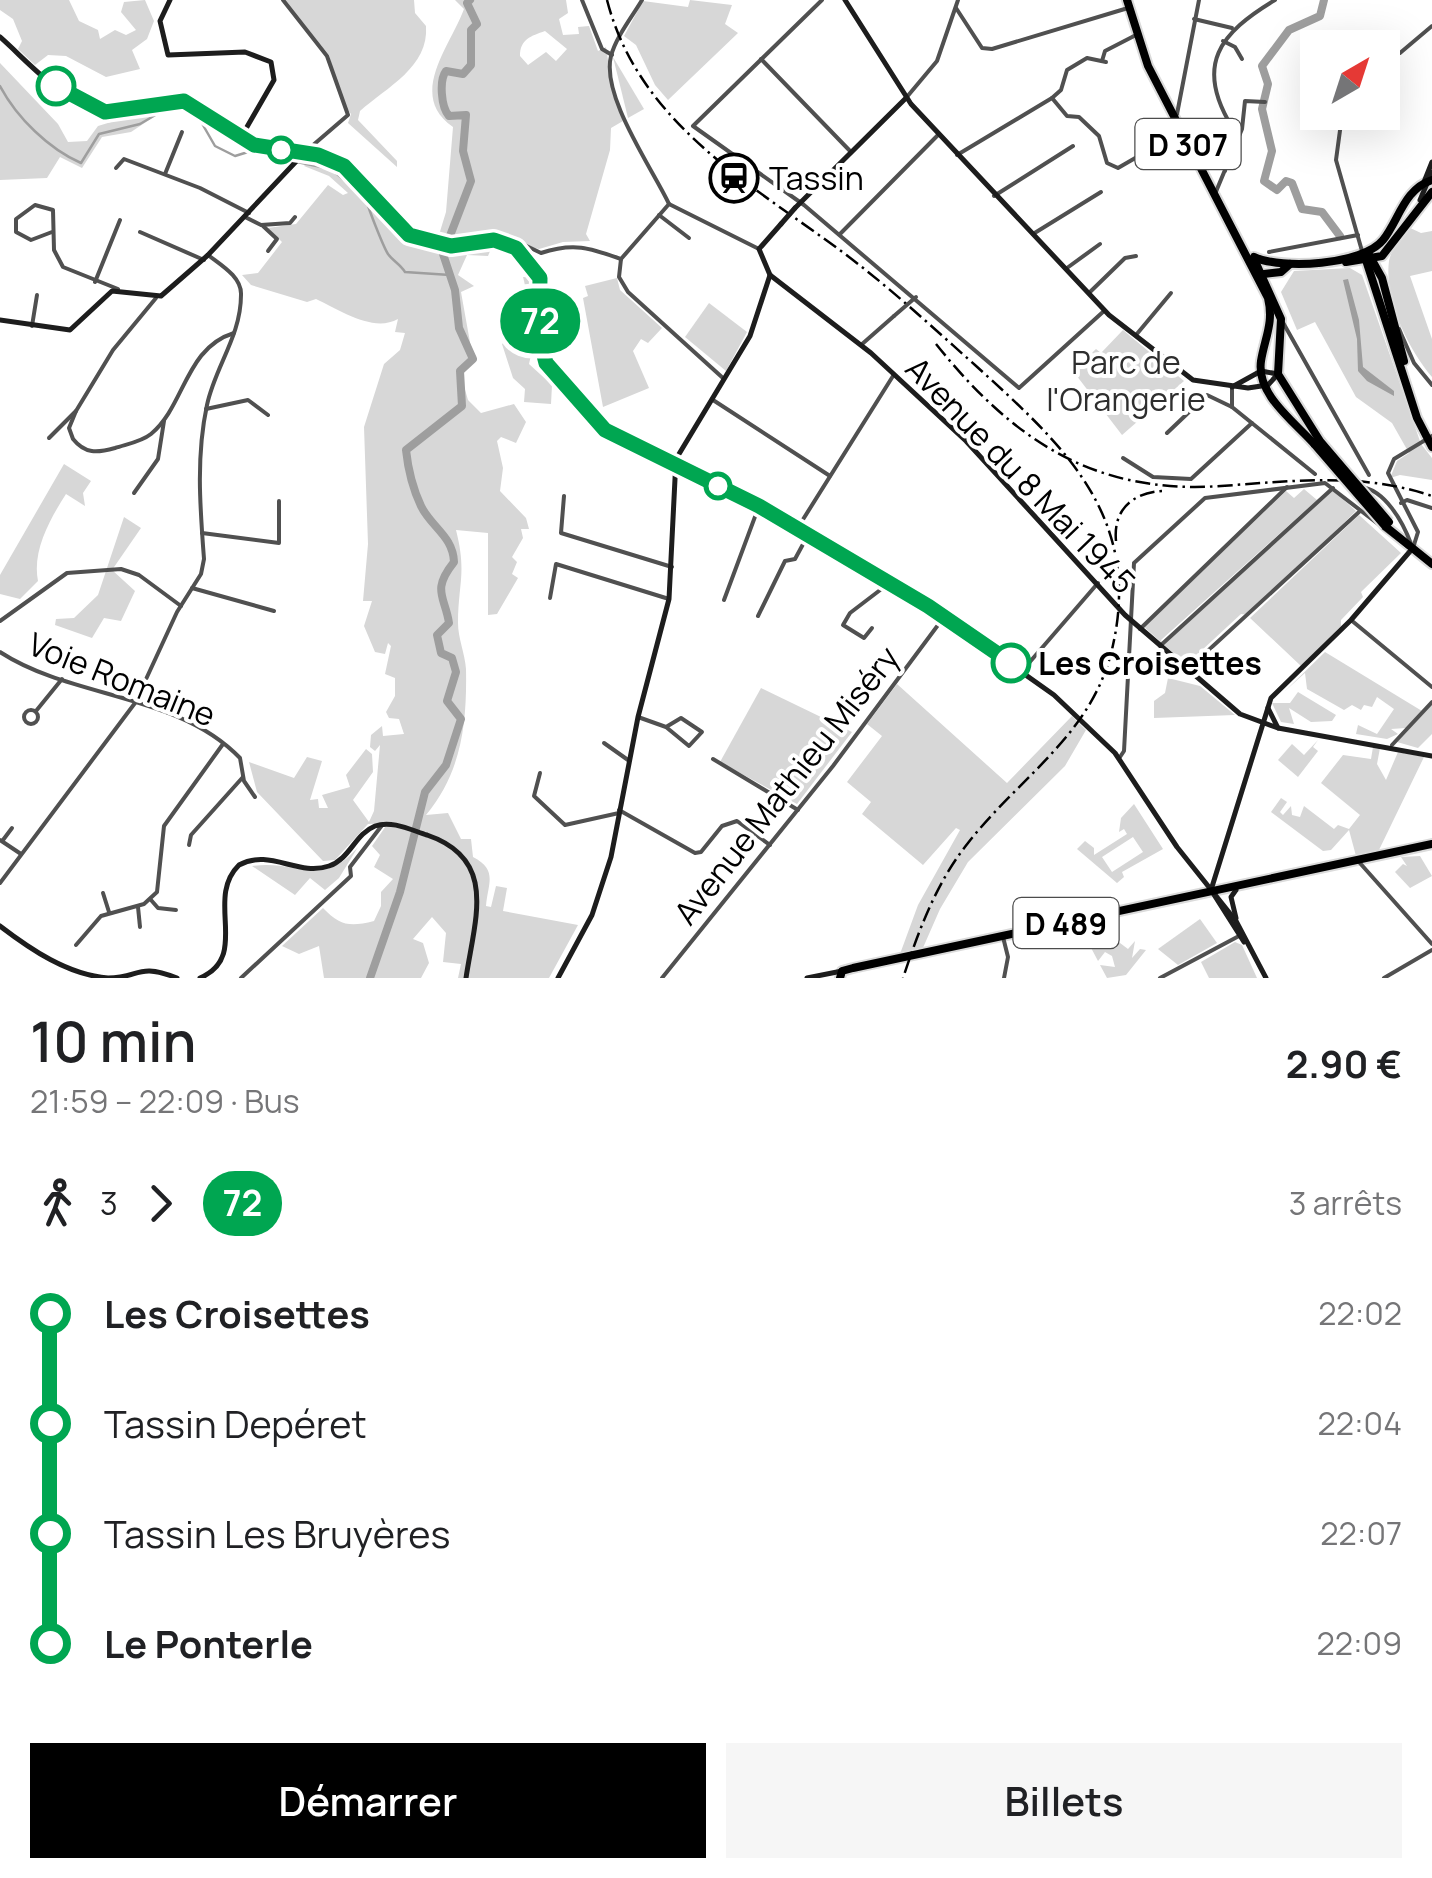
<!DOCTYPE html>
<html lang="fr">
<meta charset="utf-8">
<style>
:root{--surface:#fff;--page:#f6f6f6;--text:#202124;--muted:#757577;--accent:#000}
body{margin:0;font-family:Manrope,sans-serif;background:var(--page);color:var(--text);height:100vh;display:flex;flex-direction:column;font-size:38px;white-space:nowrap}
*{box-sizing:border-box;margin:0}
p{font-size:32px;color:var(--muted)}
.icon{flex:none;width:55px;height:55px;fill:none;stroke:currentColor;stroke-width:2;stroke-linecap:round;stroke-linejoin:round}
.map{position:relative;height:978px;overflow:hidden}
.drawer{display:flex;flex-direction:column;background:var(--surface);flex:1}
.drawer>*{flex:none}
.badge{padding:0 20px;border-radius:32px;font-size:35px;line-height:65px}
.needle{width:65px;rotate:39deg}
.fabs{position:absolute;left:1300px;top:30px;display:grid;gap:20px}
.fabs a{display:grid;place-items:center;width:100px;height:100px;border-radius:0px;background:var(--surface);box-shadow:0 10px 40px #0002;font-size:50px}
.map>.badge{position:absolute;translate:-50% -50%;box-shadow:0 0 0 5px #fff}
.legs{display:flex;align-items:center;gap:15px;height:110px;padding:0 30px;font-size:32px}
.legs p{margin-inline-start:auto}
.overview{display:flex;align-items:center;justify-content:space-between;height:170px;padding:0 30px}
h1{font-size:55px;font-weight:600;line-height:75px}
.action{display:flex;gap:20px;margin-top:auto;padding:20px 30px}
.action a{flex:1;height:115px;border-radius:0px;background:var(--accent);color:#fff;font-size:40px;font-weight:600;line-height:115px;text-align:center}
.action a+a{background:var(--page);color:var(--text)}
ul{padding:0 30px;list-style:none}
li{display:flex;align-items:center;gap:35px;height:110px;font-size:38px}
li i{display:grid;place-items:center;width:15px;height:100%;margin:0 12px;background:currentColor}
li i::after{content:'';width:25px;height:25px;margin:-12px;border:8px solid;border-radius:50%;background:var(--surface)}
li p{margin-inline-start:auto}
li:first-child i{background:linear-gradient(#0000 50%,currentColor 0)}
li:last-child i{background:linear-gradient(currentColor 50%,#0000 0)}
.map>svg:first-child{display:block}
</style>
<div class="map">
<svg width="1432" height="978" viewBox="0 0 1432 978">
<rect width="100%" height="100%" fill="#fff"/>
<g fill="#d7d7d7" fill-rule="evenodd">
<path d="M0,0H69L79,21L98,30L100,39L115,30L126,35L136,30L121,12L124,2L145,0L154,21L147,39L132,50L140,69L106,77L66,56L48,55L35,65L18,49L22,41L13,19L0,10Z"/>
<path d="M284,0H414L415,13L426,26C429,67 387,87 360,111L358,120L397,161V167L348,123L351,114L342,103L329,55Z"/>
<path d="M455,0H566L568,13L559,19L563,35L579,34L578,27L589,26L598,51L606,47L613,94L623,121L611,128L610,150L586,234L590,241L563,242L539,249C528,247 520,239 510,236C485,231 462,244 438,238L446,212L453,127C407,95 450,47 464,9ZM545,31L567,49L556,61L546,52L528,65L520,56C520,39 531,36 545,31Z"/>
<path d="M690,0L732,5L725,24L738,33L668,100L655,85L636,45L624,36L643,1L688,7Z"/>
<path d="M613,57L644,109L628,118Z"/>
<path d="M0,63L58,124L68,142L87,141L98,126L154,109L158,114L131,132L102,137L82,168L60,157L47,178L0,180Z"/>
<path d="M312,157L346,172L400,236L453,250L493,244L488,256L467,255L458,275L474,286L461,292L473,359L460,372L468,400L481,413L514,404L526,422L516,443L501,437L497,441L503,468L500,491L526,518L529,529H521L523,538L512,557L517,562L512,574L518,578L497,614L488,615V533L456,530C467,573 458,584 458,623C458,638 465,654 466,669C467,722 462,772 426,815L448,813L461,839H471L473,857C498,870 488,883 486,906L491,907L496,886L507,888L503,911L578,925L549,978H458L461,964L443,962L446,933L432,917L413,939L423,943L429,963L421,978H324L319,946L299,954L282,946L323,908C340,926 350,927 374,921L381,906V892L393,879L374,867L380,855L372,846L388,823L368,824L335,860L323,861L257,792L249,762L294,778L307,757L322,761L310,800L318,799L319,808H328L322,795L350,787L346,775L366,749L372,754L373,772L353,800L369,822L374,811L380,745L375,751L370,747L371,735L382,726L383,736L404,734L399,719L389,718L386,712L395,696V678L385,674L391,646L388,643L385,654L375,652L364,626L372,601H363L368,544L364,427L384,364L400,350L405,333L395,332L398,319C373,333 340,310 316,299L307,302L251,285L242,275L258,273L282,242L268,228L296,224L328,185L343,195L348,193L329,176L304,166Z"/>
<path d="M1408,227L1421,233L1432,231V271L1410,276L1432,339V377C1408,349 1384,299 1389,261C1391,249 1402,237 1408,227Z"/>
<path d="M1350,268L1362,275L1421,444L1432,458V480L1400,475L1390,478L1397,461L1409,453L1392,423L1356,397L1315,322L1297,330L1281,292L1294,271Z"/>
<path d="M523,277L540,278L541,310L529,364L552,385L551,404L524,402L525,389L513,378L502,344C520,325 531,303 523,277Z"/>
<path d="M617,278L620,290L662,328L648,343L641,339L633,351L649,388L603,407L583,298L588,296L585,286Z"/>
<path d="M709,303L747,332L726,371L685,337Z"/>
<path d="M1123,330L1184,381L1122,435L1073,371L1096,349L1101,353Z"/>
<path d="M64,464L91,481L83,493L85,506L66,494C50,519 32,551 38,581L20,599L0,594V575Z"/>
<path d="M1304,489L1317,500L1161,640L1162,643L1144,627L1286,491L1294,498Z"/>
<path d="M1332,489L1356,511L1249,615L1241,614L1187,664L1164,645Z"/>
<path d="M1359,515L1401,553L1361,592L1363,597L1341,620V626L1301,666L1250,618Z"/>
<path d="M124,517L141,528L112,570L135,591L121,621L104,618L92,638L55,625L56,619L74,618L98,595Z"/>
<path d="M1325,652L1422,711L1406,728L1391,729L1398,734L1387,739L1356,734L1358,725L1377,734L1394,709L1377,697L1372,707L1364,705L1361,710L1352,705L1344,710L1307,689L1305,673L1284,692Z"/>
<path d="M1168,678L1200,686L1235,715L1154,718V701L1165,693Z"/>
<path d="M897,684L1007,783L1072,716L1086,730L1065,766L968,862L940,909L922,950L900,954L918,905L960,830L956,828L923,865L862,814L871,802L847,782L882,736L867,724Z"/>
<path d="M761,688L852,732L797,804L720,762Z"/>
<path d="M1298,692L1336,715L1332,721L1311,722L1289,708L1294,724L1281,722L1272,703H1290Z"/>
<path d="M1432,704V734L1418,748L1397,742Z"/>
<path d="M1318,740L1313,747L1318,751L1298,777L1278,760L1292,744L1304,755Z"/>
<path d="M1373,747L1380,748L1377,764L1386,780L1398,752L1424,757L1378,852L1356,856L1349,830L1331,850L1323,851L1271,812L1281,798L1287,802L1280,812L1283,815L1291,806L1292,815L1300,817L1304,806L1334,829L1338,825L1349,829L1360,815L1321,783L1343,755L1371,759Z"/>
<path d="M1134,804L1163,849L1122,872L1124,877L1117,883L1077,849L1085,841L1094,848V855L1127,834L1124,829L1119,832L1121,818ZM1133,837L1143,852L1112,872L1102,857Z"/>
<path d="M358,847L339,878L325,890L310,878L295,895L252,866C298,859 321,890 358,847Z"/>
<path d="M1420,856L1432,876L1410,888L1395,872L1403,864L1407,866L1401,857Z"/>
<path d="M1200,919L1217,943L1178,965L1158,949Z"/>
<path d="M1083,924L1086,933L1104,931L1128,949L1135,941L1132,958L1140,949L1146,950L1126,975L1107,978L1100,965L1115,967L1112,956L1105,952L1098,961L1079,925Z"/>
<path d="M1235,942L1242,945L1257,978H1209L1201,962Z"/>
</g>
<path fill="#9e9e9e" d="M1348,279L1359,320L1363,367L1394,391V396L1367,381L1358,371L1357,339L1343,280Z"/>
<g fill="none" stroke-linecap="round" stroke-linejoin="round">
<path stroke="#9e9e9e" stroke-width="2.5" d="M0,86C17,118 49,149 81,163L99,134L140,124L169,107L196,113L215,146L235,156L248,152L331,169L366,198C367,206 384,248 388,254C393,261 400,264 405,272L450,275"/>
<g stroke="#9e9e9e" stroke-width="8">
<path d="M1324,0L1320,16L1289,30L1262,66L1268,84L1262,109L1272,151L1264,181L1277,190L1286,181L1292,183L1302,209L1322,212L1340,236"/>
<path d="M370,978L400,892L425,792L446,765L461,719L447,701L456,672L452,658L441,653L437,635L449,623C445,596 431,591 454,562C453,536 431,527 421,506C413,489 408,469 406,450L462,406L460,371L473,359L459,328L455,290L443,254L471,181L463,151L466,115L449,116C441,107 439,80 446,71L463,74L471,65V30L477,24L467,3L470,0"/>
</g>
<g stroke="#dbdbdb" stroke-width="12">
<g id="primary">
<path d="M1127,0L1148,66L1268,298C1274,323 1265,337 1261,361C1256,395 1295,422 1315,445"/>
<path d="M1368,253L1382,278L1404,361"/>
<path d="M1364,254L1417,418L1432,447"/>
<path d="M1254,257C1282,270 1363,265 1383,240C1399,220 1404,189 1432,180"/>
<path d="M1254,259L1281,319L1278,374L1320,441"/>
<path d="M1346,262L1382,256L1432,192"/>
<path d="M1264,274L1281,272L1290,264"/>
<path d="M1385,526L1432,564"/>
<path d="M840,978L842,971L853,968L1432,844"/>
</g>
</g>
<g stroke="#505050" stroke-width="4">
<path d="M283,0L327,56L348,115L305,152"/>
<path d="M582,0L602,49L612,55"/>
<path d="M642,0C632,17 616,37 611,56C601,96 652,168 669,204"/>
<path d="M822,0L693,126L804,205L1019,388L1104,311"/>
<path d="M956,8L982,48L992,49L1128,8"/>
<path d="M1194,19L1232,28"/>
<path d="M1223,41L1235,47L1242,59"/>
<path d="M1400,53L1432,26"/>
<path d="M761,59L851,152"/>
<path d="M1102,61L1105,51L1136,35"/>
<path d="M1106,62L1087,58L1067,70L1061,90L1052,98L1067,116L1079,117L1099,136L1107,163L1118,168L1137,157"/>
<path d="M906,98L937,61L958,0"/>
<path d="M1333,112L1341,123L1336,160L1362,251"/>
<path d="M1177,114L1199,0"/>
<path d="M957,155L1052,98"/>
<path d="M116,168L124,159L200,188L249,213"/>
<path d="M1225,171L1232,127C1194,65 1220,33 1275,0"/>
<path d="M165,174L182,132"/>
<path d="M1215,194L1242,129L1245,101L1265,102"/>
<path d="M994,196L1073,146"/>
<path d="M669,204L759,249"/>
<path d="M659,215L689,238"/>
<path d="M245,217L261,225L290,223L295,217"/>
<path d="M263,226L277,239L268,251"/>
<path d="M52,232L31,240L16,232V219L35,205L53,210L54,250L63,267L118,289"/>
<path d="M140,232L204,260"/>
<path d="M840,234L938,135"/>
<path d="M1033,234L1101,192"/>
<path d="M504,242L514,240L541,253C574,242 590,248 621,259"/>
<path d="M1269,252L1358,235"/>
<path d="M621,259L619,277L628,292L724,379"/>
<path d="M621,259L669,204"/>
<path d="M1067,268L1100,244"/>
<path d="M95,282L120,220"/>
<path d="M1090,292L1125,258L1136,256"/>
<path d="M156,298L113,350L76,411L69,428L73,439C85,454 97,453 115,448C127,444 141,442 151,434C185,406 185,348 234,333"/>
<path d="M1281,319L1369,475"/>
<path d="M32,326L37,295"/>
<path d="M1399,329L1414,363L1432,385"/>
<path d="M1136,335L1171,293"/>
<path d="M861,345L894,316"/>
<path d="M1232,387V407"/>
<path d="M713,400L830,476"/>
<path d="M206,409L248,400L268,415"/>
<path d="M1167,433L1207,395L1232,407L1315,474"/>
<path d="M49,438L76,411"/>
<path d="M1123,458L1153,477L1191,479L1252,423"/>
<path d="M1361,487C1385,490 1403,522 1411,544"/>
<path d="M134,493L158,459L164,421"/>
<path d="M564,496L561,533L672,567"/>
<path d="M1401,503L1407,500L1432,508"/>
<path d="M797,529L893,376"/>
<path d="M202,533L279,543V501"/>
<path d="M1413,548L1418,532L1388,473L1394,459L1432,436"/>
<path d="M192,588L274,611"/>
<path d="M550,598L556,564L669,599"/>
<path d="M724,600L759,506"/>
<path d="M758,616L785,561L795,559L808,535"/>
<path d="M1351,620L1432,687"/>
<path d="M0,621L67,573L121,569L139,575L181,606"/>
<path d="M872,628L864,638L843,625L850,613L888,584"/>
<path d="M1140,629L1287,487"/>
<path d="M1160,646L1333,488"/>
<path d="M0,652C72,699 178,693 240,758L244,781L255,797"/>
<path d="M1188,669L1359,512"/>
<path d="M1022,671L1098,583"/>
<circle cx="31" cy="717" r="7"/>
<path d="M36,711L62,679"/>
<path d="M638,717L666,727L689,746L702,732L681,718L666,727"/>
<path d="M604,743L628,760"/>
<path d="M1392,745L1432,702"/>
<path d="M1120,757L1124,751L1134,563L1205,498L1325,483L1408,547"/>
<path d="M713,759L798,810"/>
<path d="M540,773L534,796L565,825L619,813"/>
<path d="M619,810L695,853L701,852L722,826L737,821L770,845"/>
<path d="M0,840L21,854"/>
<path d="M3,840L12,828"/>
<path d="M189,845L191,835L243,777"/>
<path d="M1359,862L1432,944"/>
<path d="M0,883L135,703L177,612L201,574L204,559C200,507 196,456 207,405C215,367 241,336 241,295C242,277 221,265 208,255"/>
<path d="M103,893L109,912"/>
<path d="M151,900L158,908L176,910"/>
<path d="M138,907L140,927"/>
<path d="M1003,937L1008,957L1004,978"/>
<path d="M76,945L101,916L144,904L157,892L164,826L223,744"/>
<path d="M241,978L351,876L350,867L383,824"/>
<path d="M662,978L833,766L944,617"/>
<path d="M1160,978L1239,936"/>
<path d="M1384,978L1432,950"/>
</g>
<g stroke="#1d1d1d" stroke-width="5">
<path d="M170,0L160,21L168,55L245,52L271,62L274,80L240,139"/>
<path d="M845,0L911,104L1109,315L1193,380L1248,388L1268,385L1278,374L1261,371L1232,387"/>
<path d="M0,37C33,66 75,118 123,112C145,110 163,99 184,101L254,145L318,155L345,166L409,235L451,246L494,240L526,256L540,278L539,335L546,363L605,431L759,506L934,610L1054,695L1115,753L1177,847L1236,921L1266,978"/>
<path d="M1424,182L1432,162"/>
<path d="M1420,200L1432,172"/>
<path d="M795,208L906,98"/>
<path d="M781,224L759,249L770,275L871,353L966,441L1125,615L1240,714L1278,728L1432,756"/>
<path d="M0,320L70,330L112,291L161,296L208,255L305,152"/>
<path d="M1268,708L1278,728"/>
<path d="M1211,890L1271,698L1351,620L1412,549"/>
<path d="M1211,890L1244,942"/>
<path d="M1236,918L1231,897L1236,890"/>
<path d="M0,926C30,949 68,975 108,978C140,978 137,962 177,978"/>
<path d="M200,978C251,956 204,899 239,865C270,848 298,877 329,866C350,859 355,834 375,826C392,820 411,830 427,835C498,859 475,918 466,978"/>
<path d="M558,978L592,915L611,857L638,717L669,599L676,459L750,336L770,275"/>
<path d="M807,978L842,971"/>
</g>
<use href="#primary" stroke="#000" stroke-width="8"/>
<g stroke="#000" stroke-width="2.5" stroke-dasharray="15 5 2.5 5" stroke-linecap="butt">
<path d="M607,0C638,120 744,180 837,248C886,284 930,325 975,365C1062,444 1142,515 1113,645C1094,734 1020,776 968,843C936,883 919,930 903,978"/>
<path d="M936,344C1012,439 1094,495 1221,486C1294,481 1361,472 1432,496"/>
<path d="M1116,541C1113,510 1132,493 1162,491"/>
</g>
<g stroke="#dbdbdb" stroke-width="12" stroke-linecap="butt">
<g id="primary-bridge">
<path d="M1320,441L1389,522"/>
<path d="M1315,445L1385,526"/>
</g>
</g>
<path stroke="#505050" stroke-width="4" d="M894,316L916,297"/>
<path stroke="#1d1d1d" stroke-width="5" d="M781,224L795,208"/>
<use href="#primary-bridge" stroke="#000" stroke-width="8"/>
</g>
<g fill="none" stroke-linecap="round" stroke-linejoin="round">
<g stroke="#fff" stroke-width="22">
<path id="line-1" d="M56,86L105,112L184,101L254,145L318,155L344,166L409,235L451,246L494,240L516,248L540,278L539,336L546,363L605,430L759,506L928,606L1011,663"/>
</g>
<use href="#line-1" stroke="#00a651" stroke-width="15"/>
</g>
<defs>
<g id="station-ring" transform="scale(2.5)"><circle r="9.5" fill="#fff" stroke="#000" stroke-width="1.5"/><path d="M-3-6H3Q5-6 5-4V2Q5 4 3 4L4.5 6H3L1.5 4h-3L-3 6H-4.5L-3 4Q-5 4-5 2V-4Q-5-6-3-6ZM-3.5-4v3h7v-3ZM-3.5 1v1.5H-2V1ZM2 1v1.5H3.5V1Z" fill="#000"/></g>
</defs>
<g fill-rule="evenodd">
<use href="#station-ring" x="734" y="178"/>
</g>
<g fill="#fff" stroke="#00a651" stroke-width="5">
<circle cx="56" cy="86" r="18"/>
<circle cx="281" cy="150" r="12"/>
<circle cx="718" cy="486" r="12"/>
<circle cx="1011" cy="663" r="18"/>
</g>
<g text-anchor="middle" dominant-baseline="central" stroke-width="8" stroke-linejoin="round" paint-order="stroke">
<g fill="#fff" stroke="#4c4c4c" stroke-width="2.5">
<rect x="1135.5" y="119" width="105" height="50" rx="8"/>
<rect x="1013.5" y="898" width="105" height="50" rx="8"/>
</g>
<g font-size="30" font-weight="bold" fill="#000">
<text x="1188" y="144">D 307</text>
<text x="1066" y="923">D 489</text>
</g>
<g font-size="32" fill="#000" stroke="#fff" text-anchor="start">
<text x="769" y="178">Tassin</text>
</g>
<g font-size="32" fill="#2e2e2e" stroke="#fff">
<text x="1126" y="362">Parc de<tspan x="1126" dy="37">l'Orangerie</tspan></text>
</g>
<g font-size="32" fill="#000" stroke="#fff">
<text transform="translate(1021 475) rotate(46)">Avenue du 8 Mai 1945</text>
<text transform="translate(122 679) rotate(22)">Voie Romaine</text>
<text transform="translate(786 785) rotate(-52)">Avenue Mathieu Miséry</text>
</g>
<g font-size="32" font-weight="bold" fill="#000" stroke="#fff" text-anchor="start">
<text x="1038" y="663">Les Croisettes</text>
</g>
</g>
</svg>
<div class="fabs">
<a><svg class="needle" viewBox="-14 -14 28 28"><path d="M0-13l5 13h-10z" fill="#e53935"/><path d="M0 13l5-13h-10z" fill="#757577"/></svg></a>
</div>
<b class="badge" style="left:540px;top:321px;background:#00a651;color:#fff">72</b>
</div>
<section class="drawer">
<div class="overview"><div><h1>10 min</h1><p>21:59 – 22:09 · Bus</p></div><b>2.90 €</b></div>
<div class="legs"><svg class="icon" aria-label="walk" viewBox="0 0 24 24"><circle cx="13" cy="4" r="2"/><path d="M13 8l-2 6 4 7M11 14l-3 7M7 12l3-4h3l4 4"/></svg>3<svg class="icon" aria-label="forward" viewBox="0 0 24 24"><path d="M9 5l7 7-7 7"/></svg><b class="badge" style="background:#00a651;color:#fff">72</b><p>3 arrêts</p></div>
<ul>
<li><i style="color:#00a651"></i><b>Les Croisettes</b><p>22:02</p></li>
<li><i style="color:#00a651"></i><span>Tassin Depéret</span><p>22:04</p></li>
<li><i style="color:#00a651"></i><span>Tassin Les Bruyères</span><p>22:07</p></li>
<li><i style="color:#00a651"></i><b>Le Ponterle</b><p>22:09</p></li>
</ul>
<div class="action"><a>Démarrer</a><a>Billets</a></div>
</section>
